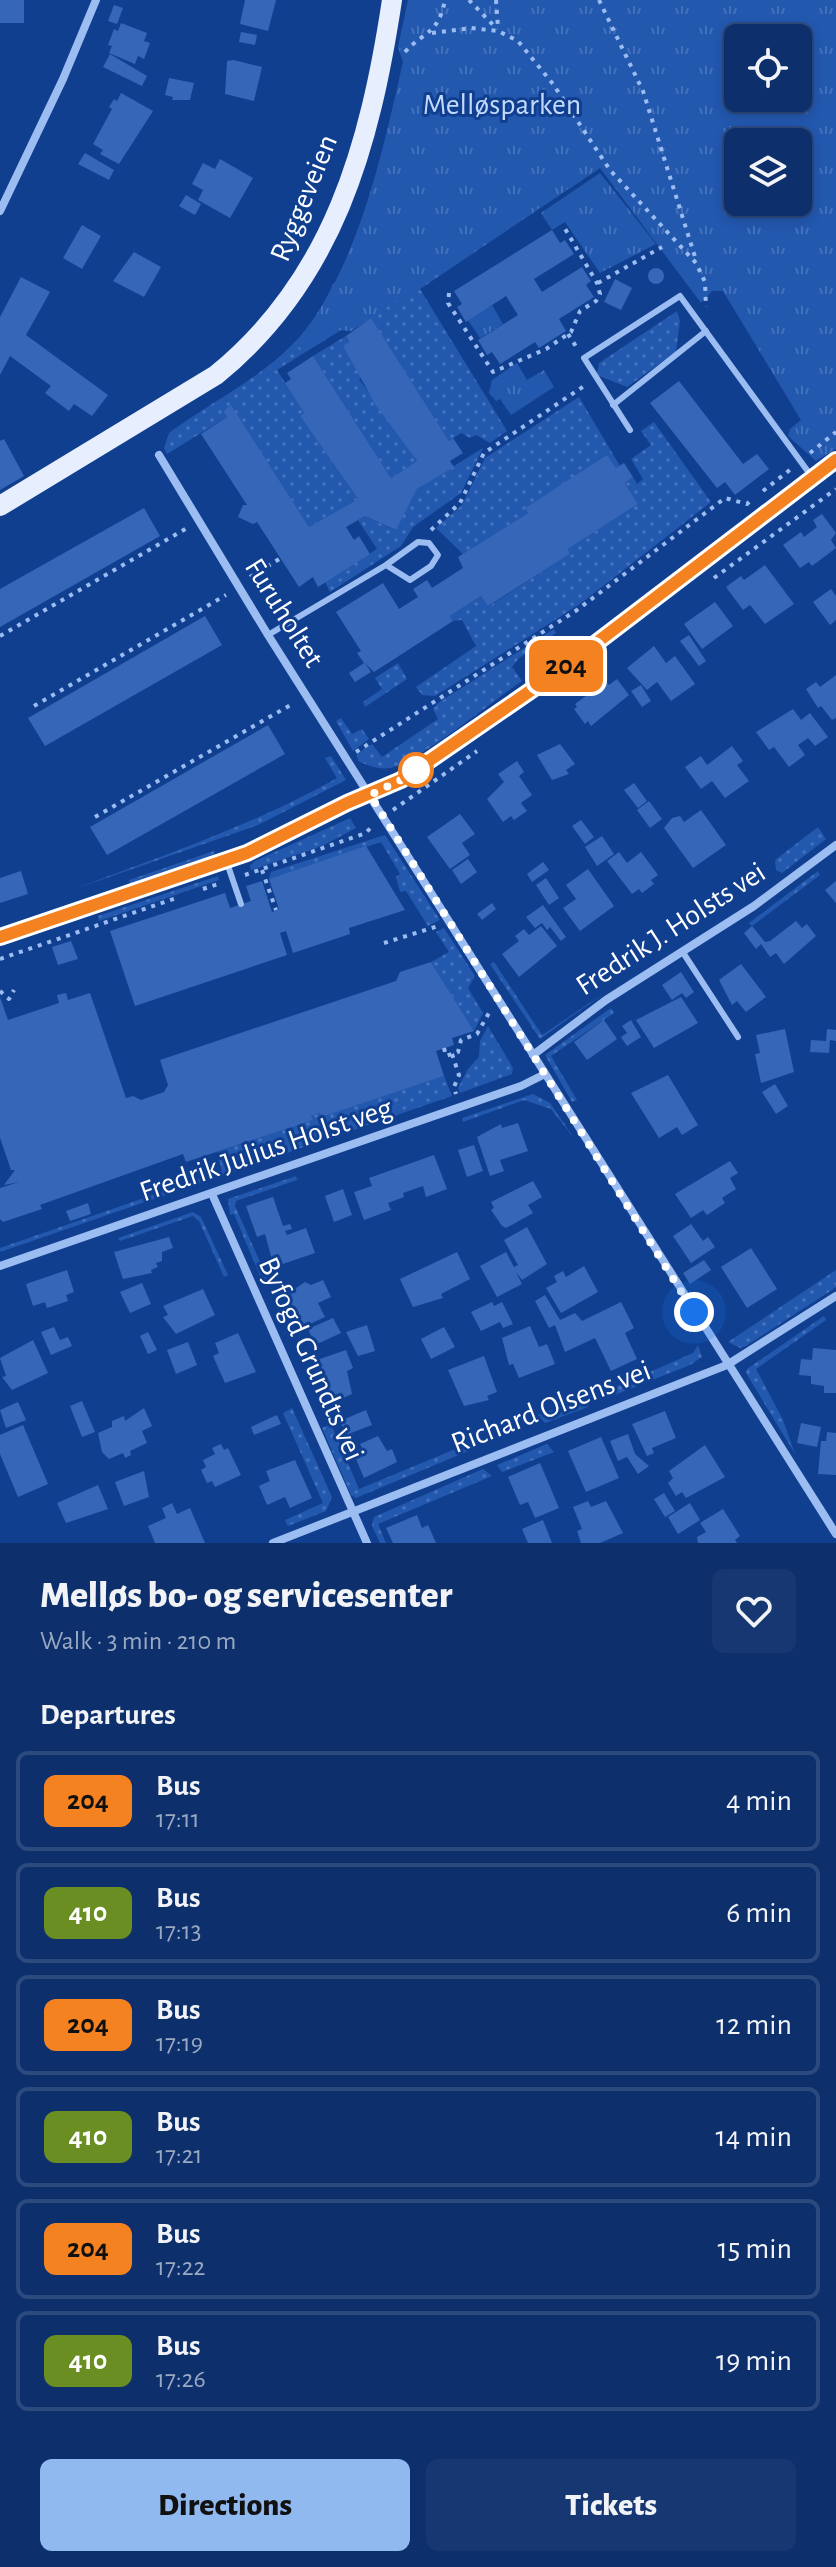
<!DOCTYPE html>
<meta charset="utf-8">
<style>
:root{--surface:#0d2f6c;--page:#163772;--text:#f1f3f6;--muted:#9aa9c2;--line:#2d4a7f;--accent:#90b9f0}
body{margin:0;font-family:"Alegreya Sans",sans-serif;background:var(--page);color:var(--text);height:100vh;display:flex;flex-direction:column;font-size:30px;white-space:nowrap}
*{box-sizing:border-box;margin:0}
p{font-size:26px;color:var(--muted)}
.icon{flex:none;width:44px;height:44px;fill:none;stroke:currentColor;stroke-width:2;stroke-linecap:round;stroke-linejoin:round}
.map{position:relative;height:1543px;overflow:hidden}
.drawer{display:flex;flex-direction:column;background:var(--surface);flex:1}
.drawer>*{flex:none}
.badge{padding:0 16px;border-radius:12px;font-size:28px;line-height:52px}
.fabs{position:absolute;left:724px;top:24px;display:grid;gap:16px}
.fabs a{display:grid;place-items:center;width:88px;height:88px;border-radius:12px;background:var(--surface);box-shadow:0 4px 12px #0003,0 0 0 2px var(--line);font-size:40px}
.you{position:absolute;width:40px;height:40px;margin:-20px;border:6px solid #fff;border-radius:50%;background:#1a73e8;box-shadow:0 0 0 12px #1a73e833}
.map>.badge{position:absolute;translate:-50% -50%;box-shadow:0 0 0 4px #fff}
h2{padding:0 40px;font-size:30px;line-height:72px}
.round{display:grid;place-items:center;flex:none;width:84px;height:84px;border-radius:12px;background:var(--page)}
.summary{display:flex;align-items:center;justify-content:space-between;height:136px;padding:0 40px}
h1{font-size:38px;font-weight:800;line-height:60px}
.button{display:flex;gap:16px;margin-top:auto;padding:16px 40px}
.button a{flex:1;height:92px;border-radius:12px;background:var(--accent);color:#111;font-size:32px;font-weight:800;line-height:92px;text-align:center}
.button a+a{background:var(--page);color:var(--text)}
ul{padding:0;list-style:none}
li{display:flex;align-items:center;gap:24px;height:100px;margin:0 16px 12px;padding:0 24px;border:4px solid var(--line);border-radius:12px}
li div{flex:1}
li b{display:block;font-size:30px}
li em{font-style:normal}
li .badge{min-width:88px;font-weight:700;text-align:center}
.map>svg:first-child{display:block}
</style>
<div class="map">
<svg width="836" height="1543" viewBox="0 0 836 1543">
<defs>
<pattern id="grass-dots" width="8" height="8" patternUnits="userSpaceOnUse" patternTransform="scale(2)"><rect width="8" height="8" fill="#2358af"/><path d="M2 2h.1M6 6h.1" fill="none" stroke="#4471bb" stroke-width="1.8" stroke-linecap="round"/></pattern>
<pattern id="park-tufts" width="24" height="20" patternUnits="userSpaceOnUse" patternTransform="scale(2)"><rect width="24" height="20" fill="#2358af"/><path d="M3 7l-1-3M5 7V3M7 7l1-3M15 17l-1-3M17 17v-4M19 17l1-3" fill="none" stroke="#4471bb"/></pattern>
</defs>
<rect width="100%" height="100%" fill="#113f90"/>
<g fill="url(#grass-dots)">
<path d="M600,168L420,289L507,431L490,443L476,435L470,438L461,433L449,441L371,319L351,331L341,330L277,370L304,413L300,416L358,499L309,527L231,406L223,411L227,417L167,454L164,448L169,433C233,386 299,363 333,284Z"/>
<path d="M677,311L680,321L676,352L627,387L597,375L599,363Z"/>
<path d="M346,336L362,376L359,379L417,461L391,478L313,356Z"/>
<path d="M579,397L620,466L616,468L607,456L525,508L528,513L463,554L436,528L462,505L485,458Z"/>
<path d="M654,422L711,502L580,604L435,696L422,695L416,687L476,646L462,620L453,621L450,616L481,596L489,606L570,554L568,549L638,504L625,483L633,477L637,484L643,479L631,459L651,445L641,431Z"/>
<path d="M483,448L461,493L413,527L401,546L330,592L325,582L377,549L358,520L365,516L395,530L417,489Z"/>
<path d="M554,629L556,633L519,658L512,667L522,681C490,703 426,756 394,767C382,771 369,766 358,761L357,754L372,744L382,757L438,719L433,709L438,703Z"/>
<path d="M398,663L407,679L365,707L363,702L382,689L375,678Z"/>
<path d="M341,718L352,734L362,729L369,739L353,751L336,721Z"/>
<path d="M331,756L346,780L258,825L75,889C164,855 254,825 337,778L325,758Z"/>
<path d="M350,818L356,828L322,846L251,870L250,866L255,861Z"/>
<path d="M818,827L826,839L782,873L776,870L775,860Z"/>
<path d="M385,835L440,920L428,926L406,891L400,892L396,877L400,874L381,842L269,879L271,872Z"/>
<path d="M214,851L215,856L130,885L129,880Z"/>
<path d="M818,871L820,875L752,926L749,923Z"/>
<path d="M218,876L219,880L99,921L98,916Z"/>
<path d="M444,928L475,976L468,988L483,1013L474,1031L431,962L449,952L436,932Z"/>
<path d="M494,962L542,1035L609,990L540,1039L490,964Z"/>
<path d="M611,1008L614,1013L551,1056L577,1100L572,1102L545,1055Z"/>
<path d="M488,1026L513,1068L512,1074L460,1093L458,1088L468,1069L479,1057L480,1041Z"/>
<path d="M444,1076L452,1096L0,1252V1248L222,1171L217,1152L312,1120L311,1116L320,1113L322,1117Z"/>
<path d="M533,1094L550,1103L574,1138L551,1109L524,1100L463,1122L462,1118Z"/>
<path d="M296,1176L297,1180L236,1201L235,1206L269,1282L263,1283L234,1214L230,1215L228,1199Z"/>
<path d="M193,1212L201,1217L228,1275L224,1277L199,1221L193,1216L120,1241L118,1238Z"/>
<path d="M836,1270V1287L829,1292L746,1346L740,1348L728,1342Z"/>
<path d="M824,1316L826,1320L756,1369L783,1420L795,1454L746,1373L747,1369Z"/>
<path d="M698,1345L702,1357L690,1365L607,1398L602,1393L693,1353Z"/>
<path d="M589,1397L588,1407L545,1423L538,1415Z"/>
<path d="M292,1408L332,1497L326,1511L288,1526L285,1520L323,1503L283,1413Z"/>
<path d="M331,1424L359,1489L470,1443L473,1449L356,1498L351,1495L322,1428Z"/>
<path d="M547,1444L554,1452L502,1472L497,1465Z"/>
<path d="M483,1469L492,1476L378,1524L386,1543H380L372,1526L374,1517Z"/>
</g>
<g fill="url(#park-tufts)" fill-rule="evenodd">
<path d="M408,0H836V449L816,461L788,436L790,429L801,420L723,291H712L701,303L600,168L351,331L341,330L304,352L296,343C359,265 381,158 403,62L398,47ZM738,38H798V98H738ZM738,142H798V202H738Z"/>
<path d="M600,173L656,244L600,273L565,222L552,230L541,213Z"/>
<path d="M492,305L503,324L480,338L468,320Z"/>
<path d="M517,363L527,380L544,370L554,387L511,415L500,399L496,401L489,393L492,380Z"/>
</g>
<g fill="#3566b7">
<rect x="0" y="0" width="24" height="23"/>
<path d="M245,0H276L268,31L240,24Z"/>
<path d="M114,5L123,8L117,24L108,21Z"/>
<path d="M121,23L147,33L144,41L150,43L144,59L138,56L135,64L109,53L112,46L108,45L114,29L118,31Z"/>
<path d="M241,32L257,35L255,45L239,42Z"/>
<path d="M110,54L147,76L142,86L103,67Z"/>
<path d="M233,60L262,67L254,101L225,94L227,61Z"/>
<path d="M169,78L194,83L190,100H172L173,97L165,95Z"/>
<path d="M121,93L153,111L119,164L100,154L103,150L93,144L112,109L109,107L114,99L117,101Z"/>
<path d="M85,153L114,170L109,180L78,164Z"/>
<path d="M220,159L253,178L230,218L198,200L203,190L192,184L203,163L215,169Z"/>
<path d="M186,195L201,204L195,215L179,206Z"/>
<path d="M82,225L101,236L82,269L63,258Z"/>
<path d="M552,230L560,243L565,240L574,254L534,279L542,292L582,267L591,281L586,285L594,297L559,319L566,331L539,348L535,342L500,364L492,352L487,355L478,340L518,315L506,296L466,322L457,307L462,304L454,291Z"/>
<path d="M134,252L161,267L144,297L113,281Z"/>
<circle cx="656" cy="276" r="8"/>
<path d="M21,277L50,292L26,335L108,395L92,416L74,404L69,411L45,393L51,386L10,356L0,375V317Z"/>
<path d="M615,279L632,288L621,310L604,302Z"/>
<path d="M371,318L449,441L453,438L463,453L450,461L454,467L417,489L396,530L365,516L346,527L354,540L359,536L370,554L318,587L313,577L299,587L257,522L253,524L238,517L243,505H247L201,434L227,417L223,411L231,405L309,527L358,499L300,416L304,413L285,383L291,379L287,373L313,356L391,478L417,461L375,404L343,346L349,342L346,336Z"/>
<path d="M679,381L743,464L757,454L769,469L735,495L725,482L717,488L650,403Z"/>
<path d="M4,439L24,476L0,490V441Z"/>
<path d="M607,455L616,468L624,463L633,477L625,483L638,504L568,549L570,554L488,606L481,596L450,616L453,621L374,672L365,663L371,672L355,682L349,673L364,663L357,653L361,651L336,612L383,583L399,609L418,597L413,589L427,580L432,588L463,568L458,557L528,513L525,508Z"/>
<path d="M144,508L160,536L0,627V589Z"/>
<path d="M822,514L836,533L831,540L836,548L812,566L809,562L800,568L783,545L801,532L804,537L817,527L813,520Z"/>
<path d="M765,565L794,604L765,624L750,605L743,610L726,587L741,576L744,580Z"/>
<path d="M831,589L836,596V620L830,625L813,602Z"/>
<path d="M715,602L733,626L702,649L684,624Z"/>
<path d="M205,616L222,645L45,746L28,718Z"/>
<path d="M689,635L706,661L699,666L680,641Z"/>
<path d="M654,646L666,663L675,656L695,684L671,701L657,682L647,690L627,668Z"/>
<path d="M836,675V718L832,720L821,706L818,708L806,689L816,682L820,687Z"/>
<path d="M617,679L629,695L591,726L588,721L585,724L574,709L577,707L575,704L606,681L609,685Z"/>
<path d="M641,685L651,701L642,707L631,691Z"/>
<path d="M793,709L801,720L810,713L828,737L815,746L808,738L798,745L805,755L789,767L774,747L769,750L756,732Z"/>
<path d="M268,725L285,754L107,855L90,827Z"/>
<path d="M560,744L575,764L566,770L569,774L552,780L537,755Z"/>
<path d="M732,746L743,761L737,765L749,781L725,798L712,781L701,789L685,767L701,756L707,765Z"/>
<path d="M517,761L524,772L519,776L532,795L521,803L527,811L514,820L511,816L503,822L487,799L504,782L498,774Z"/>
<path d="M634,783L647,801L638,808L624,790Z"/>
<path d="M649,801L662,819L650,828L637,810Z"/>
<path d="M701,810L726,845L693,868L664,828L672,818L680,816L684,822Z"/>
<path d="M460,814L475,834L462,843L470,855L450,869L427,837Z"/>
<path d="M581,820L594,837L585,844L572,826Z"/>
<path d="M602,836L614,854L597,866L585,847Z"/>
<path d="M366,846L405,910L349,928L350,934L293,953L286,931L280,933L287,955L135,1006L110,931L225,893L230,908L251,901L246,886L262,881L272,912L279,909L269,879Z"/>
<path d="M619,852L627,863L641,852L658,875L651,880L654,884L642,893L639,889L632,894L607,861Z"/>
<path d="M468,859L477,872L461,884L452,870Z"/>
<path d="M543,862L549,870L532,882L527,874Z"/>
<path d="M588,869L614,906L580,931L563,908L576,899L566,885Z"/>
<path d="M21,871L28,894L0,903V878Z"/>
<path d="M546,878L559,898L549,905L536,885Z"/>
<path d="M836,881V903L825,890Z"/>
<path d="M492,903L496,909L482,920L477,914Z"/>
<path d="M543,905L566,937L561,941L550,927L547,930L542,923L535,928L526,917Z"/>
<path d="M796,921L802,928L807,924L816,936L784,964L776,953L770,957L761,944L756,949L744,933L752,926L765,942L770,941Z"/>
<path d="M541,926L557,946L519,977L502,954L519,941L515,936L524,929L529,935Z"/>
<path d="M71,941L78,959L58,965L52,947Z"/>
<path d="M431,962L474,1031L452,1038L454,1045L436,1051L444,1076L322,1117L320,1113L311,1116L313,1120L186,1162L183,1154L40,1205L42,1209L3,1222L0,1219V1188L19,1182L4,1185L15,1170H11L0,1138V997L8,1020L59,1003L57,995L66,993L68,1000L90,993L126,1098L133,1096L141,1100L164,1092L168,1085L160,1060L396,981L400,972Z"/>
<path d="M741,964L766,997L746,1012L737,1001L732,1005L719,980Z"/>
<path d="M681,972L694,992L686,998L682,993L672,1000L662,985Z"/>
<path d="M681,997L698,1023L654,1048L636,1020Z"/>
<path d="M604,1020L617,1039L587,1060L574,1042Z"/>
<path d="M631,1020L641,1037L627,1046L621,1037L627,1033L622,1026Z"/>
<path d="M785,1029L794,1072L761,1083L755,1054L760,1053L756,1035Z"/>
<path d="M827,1029L836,1030V1041L830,1040L829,1053L810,1052L811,1040L826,1041Z"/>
<path d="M668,1075L698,1125L682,1135L677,1127L659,1138L631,1093Z"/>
<path d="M775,1084L788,1106L776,1114L762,1092Z"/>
<path d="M518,1123L528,1151L500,1160L504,1171L490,1176L477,1137L501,1124L502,1128Z"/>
<path d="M474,1145L483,1171L467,1177L458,1150Z"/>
<path d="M434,1155L447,1189L426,1197L423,1186L403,1193L404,1197L388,1203L391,1210L364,1220L354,1192L372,1186L369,1178Z"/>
<path d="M730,1161L738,1173L730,1178L736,1189L722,1198L725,1203L707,1215L703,1210L691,1218L675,1194Z"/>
<path d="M533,1181L542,1197L528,1205L533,1213L506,1228L502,1226L491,1210L494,1208L491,1202Z"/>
<path d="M343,1189L352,1215L334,1222L325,1196Z"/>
<path d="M273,1197L283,1226L290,1224L292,1229L285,1231L287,1235L306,1228L315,1253L274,1267L265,1234L257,1237L246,1206Z"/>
<path d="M88,1203L91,1214L70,1221L66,1211Z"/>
<path d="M691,1224L703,1241L708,1237L715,1247L691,1263L673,1236Z"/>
<path d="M527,1227L547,1264L522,1280L516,1272L522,1284L497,1297L480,1266L506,1252L514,1267L518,1265L504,1240Z"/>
<path d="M169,1237L173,1248L162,1252V1261L156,1263L158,1267L151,1270L152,1273L123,1279L114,1252Z"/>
<path d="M751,1248L777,1289L747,1308L721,1267Z"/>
<path d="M457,1252L470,1279L441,1294L443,1298L413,1307L400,1279Z"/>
<path d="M704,1260L711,1270L690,1284L683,1273Z"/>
<path d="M584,1266L598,1292L561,1313L546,1288L557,1282L554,1276L563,1271L566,1277Z"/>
<path d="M67,1270L74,1292L66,1295L68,1301L47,1308L45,1302L33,1306L26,1284Z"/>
<path d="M323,1280L331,1297L318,1303L325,1317L299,1329L284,1296L305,1282L311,1285Z"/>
<path d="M142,1283L151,1304L130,1313L120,1292Z"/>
<path d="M203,1289L215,1315L176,1334L163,1317L168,1315L163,1306Z"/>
<path d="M545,1295L560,1320L575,1313L582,1321L621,1302L634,1328L625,1333L637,1359L611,1371L595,1338L565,1352L555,1325L549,1328L535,1301Z"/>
<path d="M492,1302L494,1306L502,1302L513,1324L503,1328L500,1322L481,1331L471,1312Z"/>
<path d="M333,1318L341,1333L315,1345L308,1329Z"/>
<path d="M367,1325L375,1351L358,1356L346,1332Z"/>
<path d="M530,1326L539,1347L547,1344L555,1364L519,1378L513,1364L509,1365L502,1338Z"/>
<path d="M54,1327L60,1340L68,1337L72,1346L51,1355L41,1332Z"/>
<path d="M444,1327L455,1347L431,1359L421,1339Z"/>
<path d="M148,1332L157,1350L148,1354L140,1336Z"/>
<path d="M238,1333L256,1372L225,1383L213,1356L219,1353L215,1343Z"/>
<path d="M33,1340L48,1373L12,1390L2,1377L6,1376L0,1358Z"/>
<path d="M188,1342L197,1365L176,1374L167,1350Z"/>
<path d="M813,1348L836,1350V1393H824V1386L811,1384V1376L799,1375L801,1359L812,1360Z"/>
<path d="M346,1350L353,1368L347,1371L352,1394L332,1403L314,1361Z"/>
<path d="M484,1356L497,1392L487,1396L489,1400L464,1406L448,1370Z"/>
<path d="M82,1401L95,1432L82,1437L70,1406Z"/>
<path d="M18,1402L26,1420L6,1428L0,1410Z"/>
<path d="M144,1408L152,1426L142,1431L147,1443L130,1451L131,1455L125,1458L123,1453L109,1459L102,1452L98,1433L112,1427V1421L124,1416L125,1421Z"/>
<path d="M366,1410L372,1425L346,1435L340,1421Z"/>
<path d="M665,1411L676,1438L652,1448L654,1453L647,1456L632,1424Z"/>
<path d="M277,1415L281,1424L254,1435L251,1427Z"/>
<path d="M801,1423L821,1427L817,1447L797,1443Z"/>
<path d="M23,1425L48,1484L18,1497L0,1454V1435Z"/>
<path d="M827,1432L836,1433V1475L818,1474L821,1441H826Z"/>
<path d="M628,1434L635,1454L649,1466L638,1474L627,1457L618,1461L610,1441Z"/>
<path d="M378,1436L387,1451L392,1449L397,1462L364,1478L353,1452L362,1448L360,1444Z"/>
<path d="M601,1437L619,1478L586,1492L568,1451Z"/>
<path d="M221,1444L224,1450L228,1448L241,1475L215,1487L212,1481L207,1483L201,1470L206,1467L203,1460L215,1454L212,1448Z"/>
<path d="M705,1445L725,1477L686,1498L682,1492L676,1496L668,1483L673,1478L669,1471Z"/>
<path d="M295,1460L312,1498L290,1508L285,1497L267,1505L259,1486L270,1481L266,1471Z"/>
<path d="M540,1463L559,1508L535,1518L528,1502L520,1505L508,1477Z"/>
<path d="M144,1471L149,1497L124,1506L115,1482Z"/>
<path d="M98,1485L108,1509L66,1523L57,1503Z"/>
<path d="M664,1493L675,1511L665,1517L654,1499Z"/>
<path d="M588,1501L591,1507L606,1501L623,1533L600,1543H581L577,1531L582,1529L573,1507Z"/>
<path d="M172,1503L177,1514L190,1508L205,1543H155L148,1526L166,1518L162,1508Z"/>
<path d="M690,1503L700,1520L678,1534L668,1517Z"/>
<path d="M723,1509L740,1536L735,1540L737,1543H698L697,1537L706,1532L700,1523Z"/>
<path d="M417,1515L422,1528L428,1525L436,1543H393L386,1528Z"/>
<path d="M543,1520L552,1543H528L522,1529Z"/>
</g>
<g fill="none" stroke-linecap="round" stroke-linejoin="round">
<g stroke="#9cbdf2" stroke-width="4" stroke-dasharray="4 6" stroke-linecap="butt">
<path d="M469,0L497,29"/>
<path d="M496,0L498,28"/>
<path d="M599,0L643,91L696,260"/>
<path d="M432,33L471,28L498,31L518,41L553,84L610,170L696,263L705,282L706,307"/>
<path d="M405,52C425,30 438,35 445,0"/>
<path d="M598,283L662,247"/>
<path d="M449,293L448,303L493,372L546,349L571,332L580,311L596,301L600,294L597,283L564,227"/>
<path d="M568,334L577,348"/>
<path d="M810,453L836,432"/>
<path d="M763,491L791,469"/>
<path d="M431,530L460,503L484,453L587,384"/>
<path d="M250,577L281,558"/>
<path d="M714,578L836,489"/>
<path d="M0,636L189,527"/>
<path d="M34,706L226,595"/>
<path d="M356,752L577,610L725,498L747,504L750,501"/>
<path d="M393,810L477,751"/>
<path d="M95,817L294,703"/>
<path d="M262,870L276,910"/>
<path d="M245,875L366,833L373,825"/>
<path d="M203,889L221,883"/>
<path d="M384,943L438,926"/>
<path d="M0,959L179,897"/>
<path d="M0,991L9,999L14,990"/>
<path d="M444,1048L446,1056L458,1052L461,1040L477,1034L490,1011"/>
<path d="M452,1054L459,1075L454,1087L456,1094"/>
</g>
<g stroke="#9cbdf2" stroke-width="6">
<path d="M613,405L706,331"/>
<path d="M630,430L584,358L680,296L812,477"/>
<path d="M268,635L386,565L418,542L429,543L438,555L431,566L410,580L386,565"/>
<path d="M226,860L241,904"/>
<path d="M682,951L738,1037"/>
</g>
<g stroke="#9cbdf2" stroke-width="8">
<path d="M0,211L63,79L96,0"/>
<path d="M159,455L268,635L836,1534"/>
<path d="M533,1055L606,1000L754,906L836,845"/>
<path d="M212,1194L367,1543"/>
<path d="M0,1266L521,1086L545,1074"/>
<path d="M273,1543L727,1365L836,1296"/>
</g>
<path stroke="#9cbdf2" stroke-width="14" d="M0,937L247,853L347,803L401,780L562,669L836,460"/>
<path stroke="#e7efff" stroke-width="20" d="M0,506L216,375C334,279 370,145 392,0"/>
</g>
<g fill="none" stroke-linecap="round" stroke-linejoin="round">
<g stroke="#fff" stroke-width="18">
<path id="line" d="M0,937L247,853L347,803L401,780L562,669L836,460"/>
</g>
<use href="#line" stroke="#f58220" stroke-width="12"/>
<path stroke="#fff" stroke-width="8" stroke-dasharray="0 14.4" d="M416,770L426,763L401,780L370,795L694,1312"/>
</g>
<circle fill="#fff" stroke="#f58220" stroke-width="4" cx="416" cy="770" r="16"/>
<g text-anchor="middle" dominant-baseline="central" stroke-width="6" stroke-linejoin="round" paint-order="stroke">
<g font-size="30" fill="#c3d9fd" stroke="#113f90">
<text x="502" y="105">Melløsparken</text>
</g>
<g font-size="30" fill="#fff" stroke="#113f90">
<text transform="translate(304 198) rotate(-68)">Ryggeveien</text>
<text transform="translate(284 613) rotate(58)">Furuholtet</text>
<text transform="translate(671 929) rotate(-33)">Fredrik J. Holsts vei</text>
<text transform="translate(266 1150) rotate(-19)">Fredrik Julius Holst veg</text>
<text transform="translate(311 1359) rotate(66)">Byfogd Grundts vei</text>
<text transform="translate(551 1407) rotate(-21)">Richard Olsens vei</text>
</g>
</g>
</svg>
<div class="fabs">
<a><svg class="icon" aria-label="locate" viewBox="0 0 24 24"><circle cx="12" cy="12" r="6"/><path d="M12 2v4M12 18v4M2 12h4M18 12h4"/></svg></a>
<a><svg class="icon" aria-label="layers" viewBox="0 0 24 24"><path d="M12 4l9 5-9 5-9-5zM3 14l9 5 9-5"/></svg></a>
</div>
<div class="you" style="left:694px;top:1312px"></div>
<b class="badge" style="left:566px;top:666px;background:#f58220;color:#111">204</b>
</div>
<section class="drawer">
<div class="summary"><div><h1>Melløs bo- og servicesenter</h1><p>Walk · 3 min · 210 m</p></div><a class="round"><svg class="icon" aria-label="heart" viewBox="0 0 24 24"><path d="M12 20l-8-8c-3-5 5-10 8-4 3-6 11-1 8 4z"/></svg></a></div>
<h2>Departures</h2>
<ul>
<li><span class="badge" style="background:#f58220;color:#111">204</span><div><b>Bus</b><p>17:11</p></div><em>4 min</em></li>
<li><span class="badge" style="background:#6b8e23;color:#fff">410</span><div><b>Bus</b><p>17:13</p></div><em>6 min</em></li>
<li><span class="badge" style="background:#f58220;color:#111">204</span><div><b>Bus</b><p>17:19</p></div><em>12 min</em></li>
<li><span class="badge" style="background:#6b8e23;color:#fff">410</span><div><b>Bus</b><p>17:21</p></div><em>14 min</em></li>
<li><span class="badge" style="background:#f58220;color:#111">204</span><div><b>Bus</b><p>17:22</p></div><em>15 min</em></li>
<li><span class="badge" style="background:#6b8e23;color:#fff">410</span><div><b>Bus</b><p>17:26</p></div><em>19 min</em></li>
</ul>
<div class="button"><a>Directions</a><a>Tickets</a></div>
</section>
